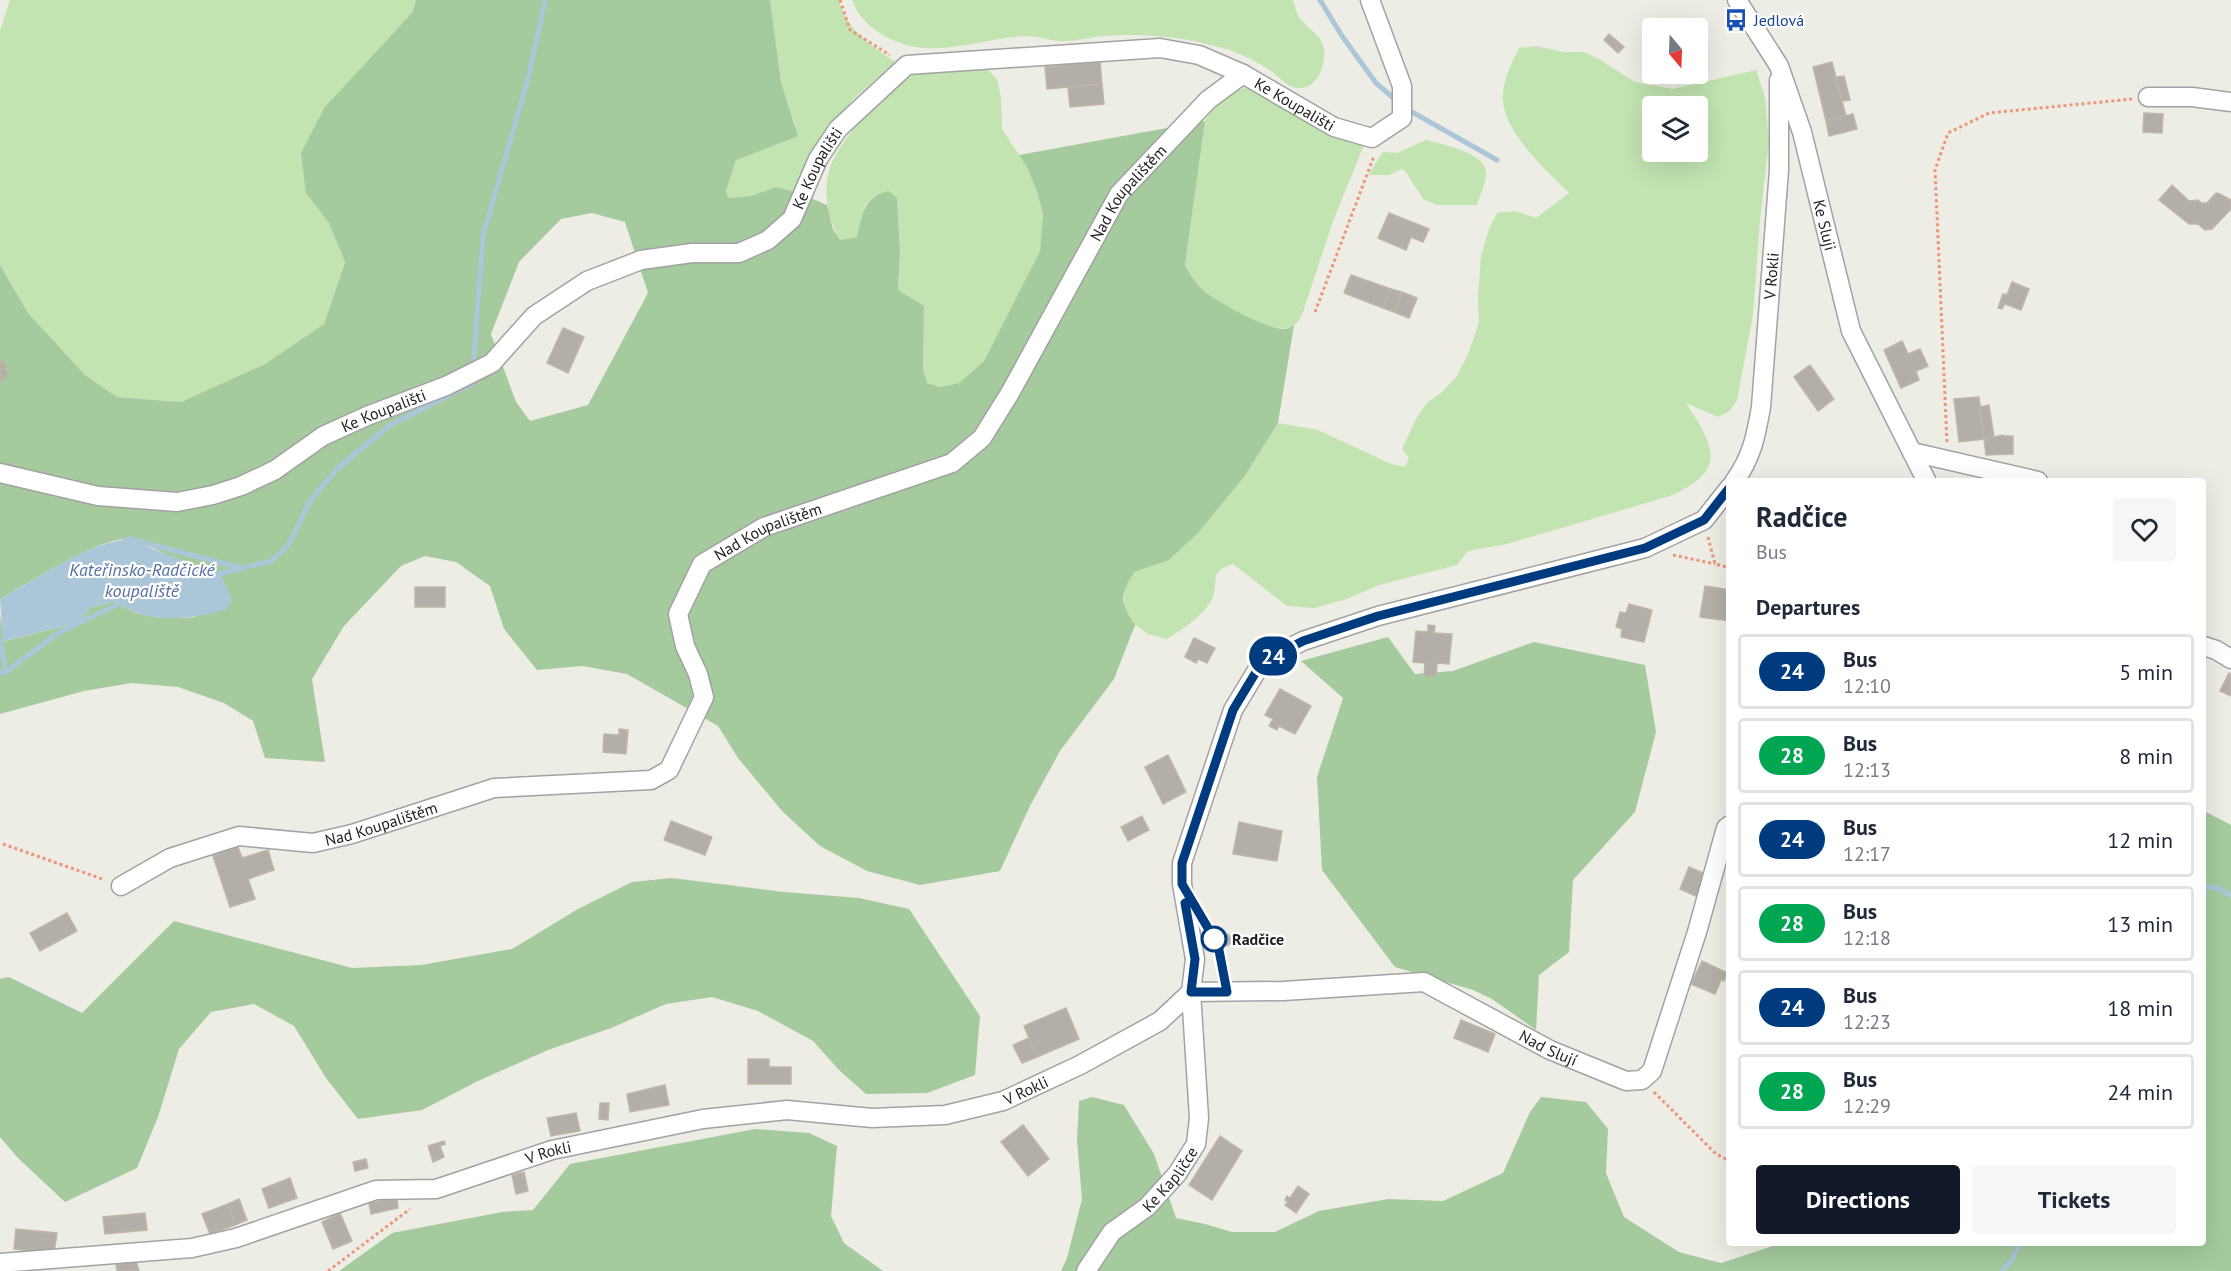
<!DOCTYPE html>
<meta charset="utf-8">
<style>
:root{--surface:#fff;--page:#f6f6f7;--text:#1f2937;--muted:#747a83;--line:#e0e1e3;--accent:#111827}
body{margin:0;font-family:"PT Sans",sans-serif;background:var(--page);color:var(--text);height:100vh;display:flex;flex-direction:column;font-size:22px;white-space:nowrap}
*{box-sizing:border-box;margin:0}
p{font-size:20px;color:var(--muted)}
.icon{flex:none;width:33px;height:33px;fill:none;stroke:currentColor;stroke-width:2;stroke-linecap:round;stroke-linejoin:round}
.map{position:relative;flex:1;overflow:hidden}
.side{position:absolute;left:1726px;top:478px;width:480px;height:768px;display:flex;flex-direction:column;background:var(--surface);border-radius:6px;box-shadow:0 6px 24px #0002}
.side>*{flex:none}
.badge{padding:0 12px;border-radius:20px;font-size:21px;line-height:39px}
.needle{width:39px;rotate:161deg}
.controls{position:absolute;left:1642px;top:18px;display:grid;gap:12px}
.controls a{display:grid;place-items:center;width:66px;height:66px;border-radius:6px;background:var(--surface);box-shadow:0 6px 24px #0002;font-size:30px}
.map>.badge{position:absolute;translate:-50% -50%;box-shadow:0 0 0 3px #fff}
h2{padding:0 30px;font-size:22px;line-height:54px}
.round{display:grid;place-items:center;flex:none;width:63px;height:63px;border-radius:6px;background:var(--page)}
.headline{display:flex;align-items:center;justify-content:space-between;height:102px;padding:0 30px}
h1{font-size:28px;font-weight:700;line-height:45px}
.action{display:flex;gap:12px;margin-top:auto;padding:12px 30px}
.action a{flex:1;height:69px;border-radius:6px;background:var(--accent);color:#fff;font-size:24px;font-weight:700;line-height:69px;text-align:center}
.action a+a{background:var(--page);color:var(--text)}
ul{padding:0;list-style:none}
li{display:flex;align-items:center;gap:18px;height:75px;margin:0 12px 9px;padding:0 18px;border:3px solid var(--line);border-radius:6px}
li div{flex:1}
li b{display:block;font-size:22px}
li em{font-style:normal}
li .badge{min-width:66px;font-weight:700;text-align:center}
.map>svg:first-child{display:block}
</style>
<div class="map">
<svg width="2231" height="1271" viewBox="0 0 2231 1271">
<rect width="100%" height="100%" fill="#eeede5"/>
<g fill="#c1e4b0" fill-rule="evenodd">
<path d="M10,0H416L412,13L306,193L329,223L345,261L324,324L265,364L181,402L117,397L85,375L28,313L0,265V31Z"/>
<path d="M770,0H839C845,30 872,45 895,62L852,100L817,149L799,193L776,187L751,196L728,198L726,191L736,160L795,125L781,82Z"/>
<path d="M852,0H1293C1295,5 1296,13 1299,17C1307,29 1322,34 1324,49C1326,66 1317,90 1297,88C1286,87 1279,76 1271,71C1264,66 1255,61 1247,57C1208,39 1147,32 1104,36C1089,37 1074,42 1059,41C1048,40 1037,36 1027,36C975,38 930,64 881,34C868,26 857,14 852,0Z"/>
<path d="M1536,46L1564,52H1583L1597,58L1635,82L1673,89L1756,70L1765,97L1769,142L1760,220L1753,315L1737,400L1730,411L1718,417L1686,403C1715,448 1728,470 1670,496L1507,544L1468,551L1457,565L1379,585L1347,599L1314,608L1287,606L1233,564C1208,573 1219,579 1213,597C1206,614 1182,630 1167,639L1148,634L1135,625L1124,609V589L1134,571L1169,560L1198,533L1244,477L1278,423L1318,430L1391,464L1405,467L1409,458L1402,449L1417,417L1428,402L1441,393L1457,376L1469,352L1479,322L1478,296L1481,256L1489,229L1497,213L1515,211L1536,218L1569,193C1546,170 1505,134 1503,100C1502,82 1511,64 1519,48ZM1653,106H1698V152H1653Z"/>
<path d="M984,66L997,79L1001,97L1002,129L1027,167L1037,192L1043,215L1040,251L984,361L959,383L940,387L927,383L923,369L924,306L898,291L900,253L897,198L866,203L857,237L840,240C828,220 822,190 830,168C841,137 894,76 928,69C946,65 966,67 984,66Z"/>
<path d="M1254,86L1364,145L1333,221L1303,312C1299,320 1297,325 1288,328C1273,333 1221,305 1208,294C1198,287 1191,275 1185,265L1205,121C1216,102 1232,89 1254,86Z"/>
<path d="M1426,140C1441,144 1487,153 1486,173C1486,183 1480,195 1477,205H1437L1423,199L1406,172L1402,169L1389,175H1368L1383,152L1397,153Z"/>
</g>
<g fill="#a4ca9e" fill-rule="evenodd">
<path d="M416,0H770L781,82L798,136L736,160L726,191L728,198L751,196L776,187L799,193L827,205L833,229L840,240L857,237C863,214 862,199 888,191L897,198L900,253L898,290L924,306L923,369L927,383L940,387L959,383L984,361L1040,251L1043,214L1037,192L1027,167L1019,155L1205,121L1185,265C1191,276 1198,287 1208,294C1221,304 1271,331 1286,329C1287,329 1293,326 1294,325L1278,423L1244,477L1198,533L1169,560L1134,572C1120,595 1119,602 1135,625L1114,679L1060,751L1030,806L1000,871L920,885L867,871L820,846L783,812L738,758L718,726L627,674L582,666L537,670L504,629L490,586L456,562L425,556L401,566L344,626L312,679L325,762L265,758L253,721L224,703L178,687L132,683L84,691L0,714V614L4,641L80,622L89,608L115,601C140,620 165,619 195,617L165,554C154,549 142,541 131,539C104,534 25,585 0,599V265L28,313L85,375L117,397L181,402L265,364L324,324L345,262L329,223L306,193L301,153L325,107L412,13ZM592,213L625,222L648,293L588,405L530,421L516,402L491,334L519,262L561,219Z"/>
<path d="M1388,637L1415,674L1453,671L1534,642L1645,665L1656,732L1635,812L1573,880L1569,952L1539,975L1536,1030L1492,999L1473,990L1395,967L1322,870L1317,777L1343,698L1301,661Z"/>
<path d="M2204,811L2231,825V1271H1061L1067,1258L1082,1199L1077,1140L1079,1101L1092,1097L1124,1105L1154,1154L1176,1218L1205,1224L1232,1232H1275L1319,1211L1388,1199L1443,1201L1503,1173L1530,1112L1541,1097L1586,1102L1608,1129L1606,1173L1624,1217L1679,1252L1721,1263L1779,1244H2204Z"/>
<path d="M672,878L784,892L859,898L909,909L980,1016L975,1075L927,1093L866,1094L839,1070L813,1041L758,1011L712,997L666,1004L611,1028L548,1050L478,1081L422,1110L358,1119L326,1078L294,1026L254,1004L211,1012L179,1049L158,1117L137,1168L65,1202L18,1158L0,1137V979L9,977L82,1013L174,921L352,968L421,965L512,949L578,909L632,882Z"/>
<path d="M755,1129L809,1133L837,1146L831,1216L844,1243L883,1271H339L392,1233L502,1212L533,1210L570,1164Z"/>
</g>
<path fill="#aac6d8" d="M130,539L165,554L220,573L232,599L226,610C188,619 149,626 115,601L89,608L80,622L3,641L0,599C37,579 88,542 130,539Z"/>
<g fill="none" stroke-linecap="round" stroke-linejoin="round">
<g stroke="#aac6d8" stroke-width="5">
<path d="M1320,0L1342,36L1376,83L1398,102"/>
<path d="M1405,108L1497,160"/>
<path d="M473,369L483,236L529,75L545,0"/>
<path d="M125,540L130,539L238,567"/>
<path d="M215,575L271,561L288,546L310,501L337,469L390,425L472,384V378"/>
<path d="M0,641L6,672"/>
<path d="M0,673L6,672L58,633L125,601"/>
<path d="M2204,887L2218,888L2231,896"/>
<path d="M2002,1271L2012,1260L2019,1244"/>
</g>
</g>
<g fill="#b3afa8" stroke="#bfb6a9" stroke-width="1.5">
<path d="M1609,34L1624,47L1618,53L1604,40Z"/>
<path d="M1100,62L1102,84L1047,89L1045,67Z"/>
<path d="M1832,62L1846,116L1826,121L1813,67Z"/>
<path d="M1844,76L1850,100L1842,101L1836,77Z"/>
<path d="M1102,84L1104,104L1070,107L1068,87Z"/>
<path d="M2144,113L2163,114L2162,133L2143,132Z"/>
<path d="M1853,114L1857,129L1829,136L1826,121Z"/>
<path d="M2172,185L2189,201L2198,200L2201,203H2207L2216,193L2220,194L2231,200V209L2212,229L2205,230L2198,224H2189L2159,200Z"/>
<path d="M1389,213L1429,229L1423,242L1411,237L1406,250L1378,238Z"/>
<path d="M1351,275L1391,289L1383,308L1344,293Z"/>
<path d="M2012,282L2029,289L2021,310L2005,304L2002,309L1998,308L2003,294L2007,295Z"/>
<path d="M1391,289L1402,292L1394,312L1383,308Z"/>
<path d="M1402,292L1417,298L1409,318L1394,312Z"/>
<path d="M563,328L584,337L568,373L547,363Z"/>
<path d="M1902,341L1908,354L1920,349L1928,366L1916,371L1919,380L1901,388L1884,350Z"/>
<path d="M0,360L6,366L4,368L9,373L0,383Z"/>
<path d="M1810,365L1834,399L1818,411L1794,377Z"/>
<path d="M1979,397L1984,439L1959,442L1954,399Z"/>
<path d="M1989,405L1994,437L1984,439L1980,407Z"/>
<path d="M2003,435L2004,436H2013V454L1986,455L1984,439Z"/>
<path d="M1705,586L1730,590V621L1700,617Z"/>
<rect x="415" y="587" width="30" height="20"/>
<path d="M1629,604L1652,610L1644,642L1621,637L1622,629L1616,627L1620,612L1626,613Z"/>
<path d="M1428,625L1435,626L1434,633L1452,634L1449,664L1437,663L1436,676H1424L1425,663L1413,662L1416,631L1428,632Z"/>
<path d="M1194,638L1215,648L1207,663L1198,659L1196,663L1185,657Z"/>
<path d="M2229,673L2231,674V696L2220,691Z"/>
<path d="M1280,689L1311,706L1295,734L1279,726L1277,730L1269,726L1273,719L1265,715Z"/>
<path d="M619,729L628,730L626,754L603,752L604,734L619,735Z"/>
<path d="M1168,755L1186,792L1163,804L1145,767Z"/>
<path d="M1142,816L1149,830L1128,841L1121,827Z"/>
<path d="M671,821L712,837L705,855L664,840Z"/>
<path d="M1239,822L1282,831L1277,861L1233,854Z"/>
<path d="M238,847L242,858L268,850L274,870L248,879L255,899L230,907L213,856Z"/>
<path d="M1689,867L1708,875L1698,897L1680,889Z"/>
<path d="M67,913L77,931L40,951L30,933Z"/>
<path d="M1228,934L1233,941L1227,946L1222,939Z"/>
<path d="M1702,961L1727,973L1724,981L1721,980L1715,994L1691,984Z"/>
<path d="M1066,1008L1079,1039L1037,1057L1024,1026Z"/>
<path d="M1461,1020L1495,1034L1488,1052L1454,1038Z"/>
<path d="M1029,1038L1037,1057L1022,1063L1013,1045Z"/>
<path d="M748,1059H769V1067H791V1084H748Z"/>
<path d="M665,1085L669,1105L630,1112L627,1094Z"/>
<path d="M600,1103H609L608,1120L599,1119Z"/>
<path d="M576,1113L580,1131L551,1136L547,1118Z"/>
<path d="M1023,1125L1049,1159L1028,1176L1001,1142Z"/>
<path d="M1220,1136L1242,1151L1212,1200L1189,1185Z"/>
<path d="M444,1141L445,1144L440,1146L444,1157L433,1162L428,1146Z"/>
<path d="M366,1159L368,1168L355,1171L353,1162Z"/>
<path d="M524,1172L528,1191L516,1194L512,1175Z"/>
<path d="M290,1178L297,1198L269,1208L262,1189Z"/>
<path d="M1298,1186L1309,1194L1296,1213L1285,1205L1288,1202L1285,1200L1287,1196L1290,1198Z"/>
<path d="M397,1198L398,1208L371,1214L369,1203Z"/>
<path d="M239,1199L247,1220L235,1225L228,1204Z"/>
<path d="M228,1204L235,1225L210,1234L202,1214Z"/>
<path d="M145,1213L147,1230L105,1234L103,1217Z"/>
<path d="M340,1213L352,1241L333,1249L322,1222Z"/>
<path d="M16,1229L57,1233L54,1253L14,1249Z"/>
<path d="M136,1261L139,1271H117L116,1264Z"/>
</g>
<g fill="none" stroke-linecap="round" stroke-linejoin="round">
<g stroke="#a2a2a2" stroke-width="12">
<path id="service" d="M1189,897L1218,945L1227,992"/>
</g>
<g stroke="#a2a2a2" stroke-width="21">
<g id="minor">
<path id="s1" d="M1737,0L1779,66L1802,132L1851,331L1927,482"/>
<path d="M2148,97H2192L2231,102"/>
<path d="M1912,452L2038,481"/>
<path id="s2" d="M0,473L98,496L177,502L213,495L241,486L275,470L323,436L367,416L446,386L492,363L534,316L587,281L641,260L692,253H739L768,240L792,219L818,159L838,129L907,65L1160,48L1199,55L1243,74L1334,127L1372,138L1402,118V86L1370,0"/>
<path id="s3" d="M1734,482C1752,457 1756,436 1761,407L1779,170V80"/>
<path d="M2204,646L2216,650L2231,659"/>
<path id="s4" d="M121,886L170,858L239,836L313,843L352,834L494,788L651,780L669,770L704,697L698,674L685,646L678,614L702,564L764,527L952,463L982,438L1010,393L1119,194L1208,100L1243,74"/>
<path id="s5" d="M1191,992L1283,991L1424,982L1550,1050L1626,1081L1642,1080L1652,1071L1697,932L1726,828L1730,825"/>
<path id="s6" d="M0,1263L192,1248L236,1238L376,1190L436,1189L552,1150L703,1119L787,1110L872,1118L945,1115L1003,1101L1080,1065L1160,1021L1191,992"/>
<path id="s7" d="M1086,1271L1112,1232L1147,1207L1177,1174L1196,1144L1199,1118L1191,992L1195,959L1182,884V863L1233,710L1262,662L1303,641L1378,616L1645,548L1704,520L1730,487"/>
</g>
</g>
<g stroke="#ec9678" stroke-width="3" stroke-dasharray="3 3" stroke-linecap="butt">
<path d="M840,0L850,30L890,55"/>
<path d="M1315,312L1374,156"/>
<path d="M1947,442L1935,170L1948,133L1989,113L2132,99"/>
<path d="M1708,537L1715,564L1730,568"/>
<path d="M1673,555L1715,564"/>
<path d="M3,844L105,880"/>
<path d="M1654,1092L1716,1154L1730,1161"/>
<path d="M328,1271L410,1209"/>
</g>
<use href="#service" stroke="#fff" stroke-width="9"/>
<use href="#minor" stroke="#fff" stroke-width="18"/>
</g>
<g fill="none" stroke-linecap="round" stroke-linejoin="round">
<g stroke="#fff" stroke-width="14">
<path id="line" d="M1185,903L1195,959L1191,992H1227L1218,945L1182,884V863L1233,710L1262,662L1303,641L1378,616L1645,548L1704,520L1730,487"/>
</g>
<use href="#line" stroke="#003b80" stroke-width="9"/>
</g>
<defs>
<g id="bus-bare" transform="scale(1.8)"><path d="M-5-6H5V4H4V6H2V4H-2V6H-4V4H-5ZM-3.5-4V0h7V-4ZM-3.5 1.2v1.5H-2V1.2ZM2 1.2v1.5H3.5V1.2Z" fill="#1a4fb4" stroke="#fff" stroke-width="2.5" paint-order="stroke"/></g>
</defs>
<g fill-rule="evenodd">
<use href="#bus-bare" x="1736" y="20"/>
</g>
<circle fill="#fff" stroke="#003b80" stroke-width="3" cx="1214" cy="939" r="12"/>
<g text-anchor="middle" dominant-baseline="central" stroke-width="4.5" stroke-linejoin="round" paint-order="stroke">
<g font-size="16" fill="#164399" stroke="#fff" text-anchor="start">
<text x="1754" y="20">Jedlová</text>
</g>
<g font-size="16" fill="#1e1e1e" stroke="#fff">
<text stroke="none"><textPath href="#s2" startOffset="1470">Ke Koupališti</textPath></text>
<text stroke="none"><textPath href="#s2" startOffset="930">Ke Koupališti</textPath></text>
<text stroke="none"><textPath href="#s4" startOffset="1390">Nad Koupalištěm</textPath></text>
<text stroke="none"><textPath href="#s1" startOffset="244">Ke Sluji</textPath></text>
<text stroke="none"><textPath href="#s3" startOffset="212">V Rokli</textPath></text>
<text stroke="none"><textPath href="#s2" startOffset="408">Ke Koupališti</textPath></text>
<text stroke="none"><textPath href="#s4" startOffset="868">Nad Koupalištěm</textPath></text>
<text stroke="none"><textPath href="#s4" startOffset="274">Nad Koupalištěm</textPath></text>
<text stroke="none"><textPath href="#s5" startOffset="374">Nad Slují</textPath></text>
<text stroke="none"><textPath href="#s6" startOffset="1050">V Rokli</textPath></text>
<text stroke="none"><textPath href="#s6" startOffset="564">V Rokli</textPath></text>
<text stroke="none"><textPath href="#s7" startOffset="126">Ke Kapličce</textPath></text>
</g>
<g font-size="16" font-weight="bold" fill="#1e1e1e" stroke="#fff" text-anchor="start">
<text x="1232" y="939">Radčice</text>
</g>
<g font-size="18" font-style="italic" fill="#5470a5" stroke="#fff">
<text x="142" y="569">Kateřinsko-Radčické<tspan x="142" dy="21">koupaliště</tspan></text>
</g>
</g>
</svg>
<div class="controls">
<a><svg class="needle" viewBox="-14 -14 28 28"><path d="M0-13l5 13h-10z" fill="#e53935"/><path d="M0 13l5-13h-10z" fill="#747a83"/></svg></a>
<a><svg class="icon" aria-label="layers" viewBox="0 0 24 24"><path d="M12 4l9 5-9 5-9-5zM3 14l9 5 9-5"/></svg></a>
</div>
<b class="badge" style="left:1273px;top:656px;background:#003b80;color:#fff">24</b>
<section class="side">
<div class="headline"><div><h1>Radčice</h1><p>Bus</p></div><a class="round"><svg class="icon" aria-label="heart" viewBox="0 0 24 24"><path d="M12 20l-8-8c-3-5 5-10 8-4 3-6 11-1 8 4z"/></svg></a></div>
<h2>Departures</h2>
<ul>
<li><span class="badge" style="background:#003b80;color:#fff">24</span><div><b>Bus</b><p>12:10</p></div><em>5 min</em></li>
<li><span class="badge" style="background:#00a651;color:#fff">28</span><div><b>Bus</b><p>12:13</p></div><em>8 min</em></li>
<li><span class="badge" style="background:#003b80;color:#fff">24</span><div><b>Bus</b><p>12:17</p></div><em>12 min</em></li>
<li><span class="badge" style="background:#00a651;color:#fff">28</span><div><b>Bus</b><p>12:18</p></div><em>13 min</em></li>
<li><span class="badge" style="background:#003b80;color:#fff">24</span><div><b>Bus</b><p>12:23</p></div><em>18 min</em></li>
<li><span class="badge" style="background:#00a651;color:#fff">28</span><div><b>Bus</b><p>12:29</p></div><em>24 min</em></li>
</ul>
<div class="action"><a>Directions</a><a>Tickets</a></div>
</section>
</div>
